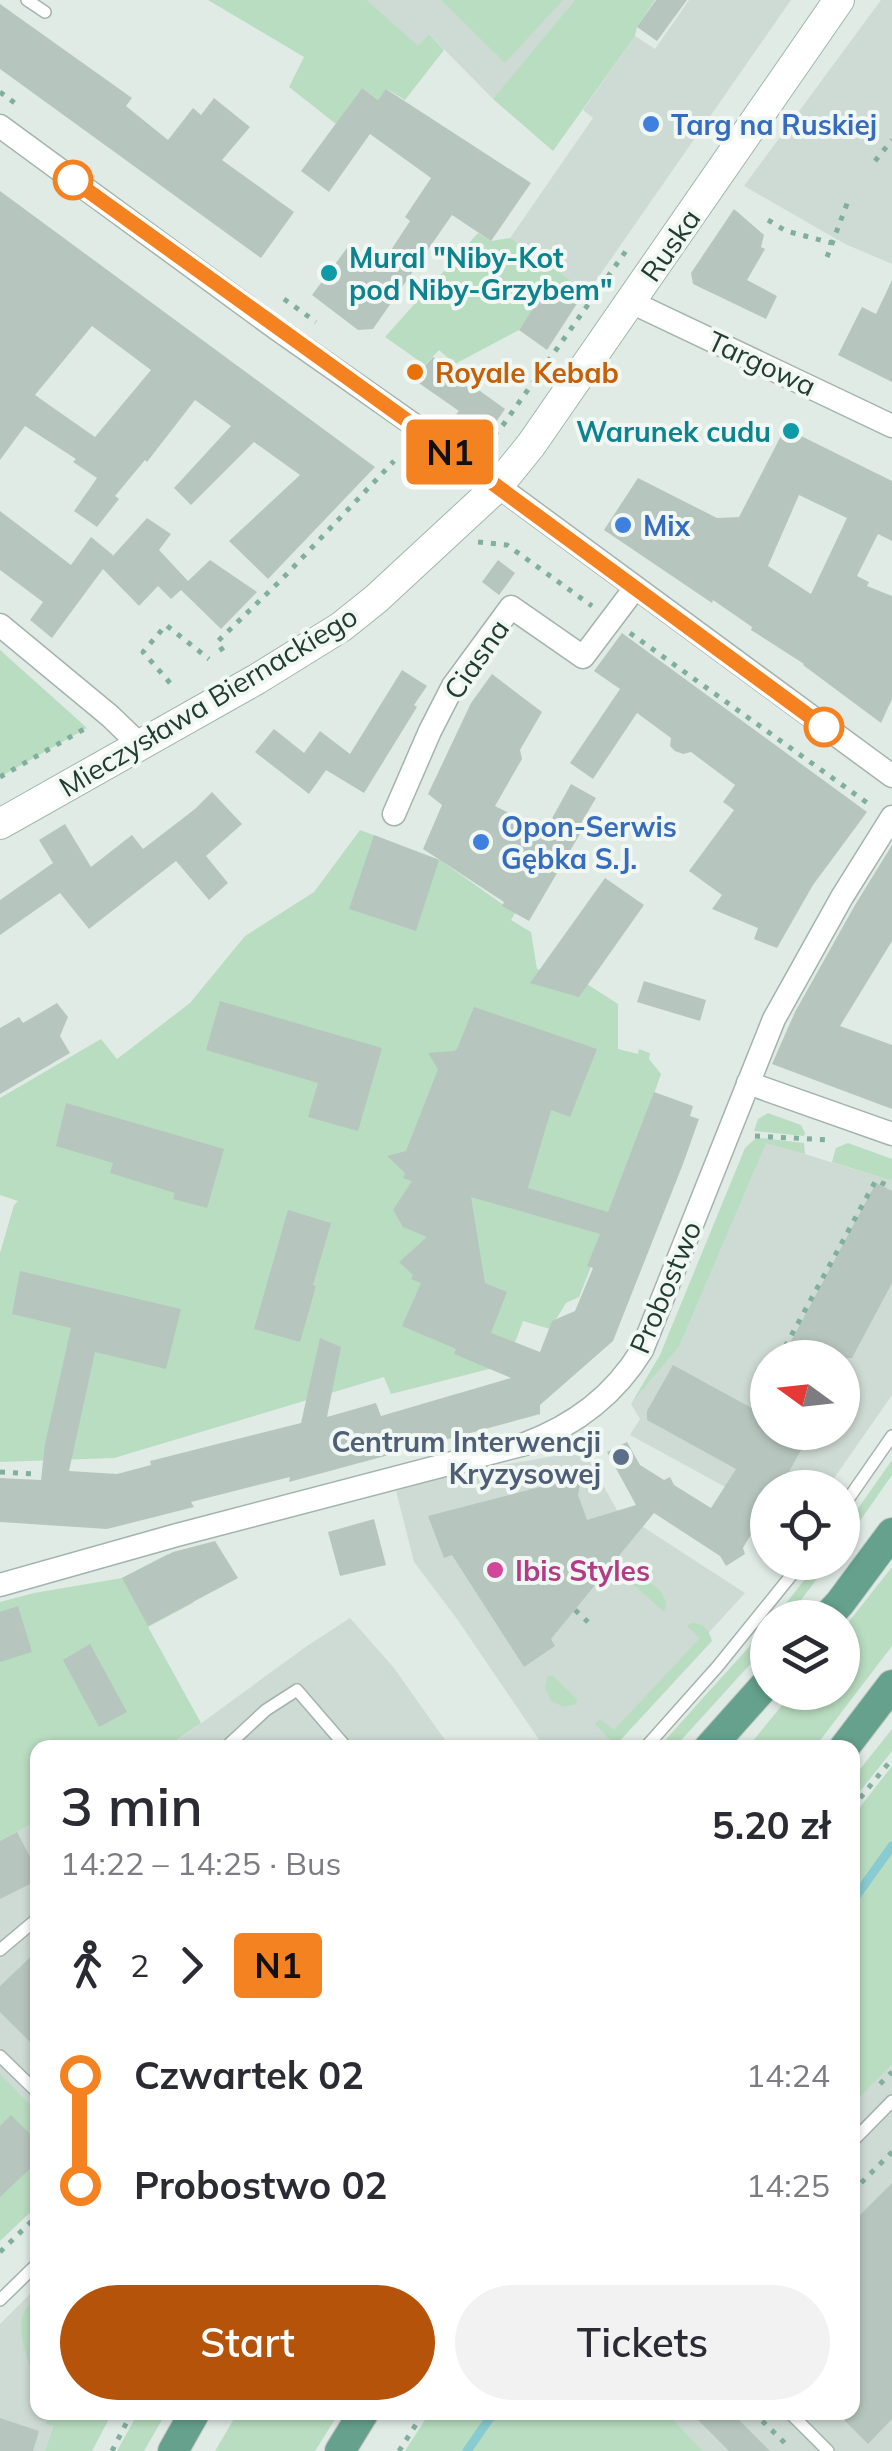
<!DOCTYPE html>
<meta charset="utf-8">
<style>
:root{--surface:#fff;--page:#f2f2f3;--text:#2b2b33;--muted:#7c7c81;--accent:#b45309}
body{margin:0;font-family:Mulish,sans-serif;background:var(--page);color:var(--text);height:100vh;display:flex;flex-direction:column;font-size:38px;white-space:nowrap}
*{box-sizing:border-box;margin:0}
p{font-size:32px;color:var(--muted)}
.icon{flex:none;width:55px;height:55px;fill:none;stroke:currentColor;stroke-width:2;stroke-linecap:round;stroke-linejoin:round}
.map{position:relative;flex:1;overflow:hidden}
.sheet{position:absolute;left:30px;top:1740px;width:830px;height:680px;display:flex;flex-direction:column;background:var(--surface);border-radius:20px;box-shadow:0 2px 8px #0004}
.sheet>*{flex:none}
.badge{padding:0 20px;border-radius:8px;font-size:35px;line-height:65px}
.needle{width:65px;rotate:285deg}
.controls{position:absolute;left:750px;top:1340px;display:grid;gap:20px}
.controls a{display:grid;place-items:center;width:110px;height:110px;border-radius:50%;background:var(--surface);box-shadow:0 2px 8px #0004;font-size:50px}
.map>.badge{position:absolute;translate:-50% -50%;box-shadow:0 0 0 5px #fff}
.legs{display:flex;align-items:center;gap:15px;height:110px;padding:0 30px;font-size:32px}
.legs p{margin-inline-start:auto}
.headline{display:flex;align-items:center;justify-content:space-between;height:170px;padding:0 30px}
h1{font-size:55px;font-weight:600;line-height:75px}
.primary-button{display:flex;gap:20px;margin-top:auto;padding:20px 30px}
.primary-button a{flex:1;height:115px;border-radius:60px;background:var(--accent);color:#fff;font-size:40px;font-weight:600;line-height:115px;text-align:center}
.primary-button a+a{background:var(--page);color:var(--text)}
ul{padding:0 30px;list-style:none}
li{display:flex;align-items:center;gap:35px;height:110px;font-size:38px}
li i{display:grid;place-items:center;width:15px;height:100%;margin:0 12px;background:currentColor}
li i::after{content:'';width:25px;height:25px;margin:-12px;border:8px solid;border-radius:50%;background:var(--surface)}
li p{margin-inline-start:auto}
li:first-child i{background:linear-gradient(#0000 50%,currentColor 0)}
li:last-child i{background:linear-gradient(currentColor 50%,#0000 0)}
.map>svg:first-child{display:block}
</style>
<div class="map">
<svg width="892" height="2451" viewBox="0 0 892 2451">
<rect width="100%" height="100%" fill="#e0ebe6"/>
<g fill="#cedbd4" fill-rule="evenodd">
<path d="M367,0H575L577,1L493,99L429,34L418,47Z"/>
<path d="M689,0H791L588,292L510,238L593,118L583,110L635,36L655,49Z"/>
<path d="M881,0H892V264L845,244L744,186Z"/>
<path d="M766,1142L892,1181V1395L828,1487L768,1488L767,1510L630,1435L640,1419L631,1404L679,1347ZM768,1358H842V1432H768Z"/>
<path d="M584,1451L617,1510L745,1593L619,1731L600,1747H544L457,1619L414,1562L396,1491L456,1473Z"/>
<path d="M350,1618L394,1668L450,1747L167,1748L307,1646Z"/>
<path d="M37,1821V2113L0,2074V1841Z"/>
<path d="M892,2018V2451H703L667,2413L852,2412L853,2069Z"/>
<path d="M37,2287V2299L22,2336L37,2386L38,2412L43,2413L46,2424L53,2425L45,2451H0V2324Z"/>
</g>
<g fill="#b9ddc0">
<path d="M208,0H367L418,46L429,34L444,50L405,100L387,89L378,100L362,88L336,124L289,87L304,57Z"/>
<path d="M441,0H563L505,63Z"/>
<path d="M575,0H655L637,27L635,36L553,151L493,99Z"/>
<path d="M478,233L491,241L510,238L588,292L578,302L549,285L519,330L455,364L439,350L425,365L385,337Z"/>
<path d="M0,650L87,728L0,777Z"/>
<path d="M360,830L440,860L515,913L511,920L531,932L537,969L587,984L618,1004V1049L638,1054L639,1049L650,1053L649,1059L661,1074L611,1216L579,1297L566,1303L550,1329L523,1321L504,1372L493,1368L391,1394L384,1377L114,1458L0,1462V1253L14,1205L18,1201L0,1195V1098L101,1039L117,1059L190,1003L245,936L314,892Z"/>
<path d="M768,1113L801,1125L805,1133L804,1136L754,1131L758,1119Z"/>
<path d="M762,1138L804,1143L805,1154L766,1143L679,1347L631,1404L660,1355L745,1148L755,1139Z"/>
<path d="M848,1143L892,1159V1181L832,1162L836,1148Z"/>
<path d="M892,1460V1475L843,1545V1530Z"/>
<path d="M168,1554L193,1603L148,1627L201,1723L167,1747L38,1748L37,1821L0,1841V1602L34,1593L122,1578Z"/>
<path d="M818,1563H829L788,1617H775Z"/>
<path d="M892,1567V1646L815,1747H748L792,1693L842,1692L843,1629Z"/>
<path d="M638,1581C652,1581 664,1590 666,1605L664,1612L633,1584Z"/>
<path d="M691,1623C704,1623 709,1630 712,1641L614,1747H605L611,1741L595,1724L600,1719L614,1730L700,1638L687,1626Z"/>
<path d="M767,1627V1644L763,1650L675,1747H659Z"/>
<path d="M548,1676H553L577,1699L576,1704L564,1707L551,1701L545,1687Z"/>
<path d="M892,1729V1751L853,1800V1778Z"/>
<path d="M892,1766V2064L853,2104V1816Z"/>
<path d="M0,2074L38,2113L37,2206L0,2241Z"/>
<path d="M37,2299H38L37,2386C29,2360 6,2316 37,2299Z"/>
<path d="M238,2412H339V2413L315,2451H215Z"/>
<path d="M430,2412L667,2413L703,2451H405Z"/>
<path d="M43,2413V2412L112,2413L92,2451H45L53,2426L46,2424Z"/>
<path d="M138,2413H166L144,2451H117Z"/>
</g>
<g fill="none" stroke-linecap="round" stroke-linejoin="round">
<g stroke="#88cbd1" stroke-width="9">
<path d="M852,1902L892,1846"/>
<path d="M467,2451L494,2412"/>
</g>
</g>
<g fill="#b6c6be" fill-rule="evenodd">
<path d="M656,0H687L657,41L637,27Z"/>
<path d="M0,4L132,98L126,106L168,140L193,108L201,115L214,98L250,127L222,160L294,212L261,258L0,69Z"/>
<path d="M362,88L378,100L386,89L531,183L491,241L452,215L373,329L358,330L312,295L347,248L378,270L410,221L405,217L431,178L370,134L329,192L301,171Z"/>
<path d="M0,191L375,467L268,579L229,541L300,475L254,442L191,505L174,488L231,426L195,400L147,462L145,460L115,496L119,499L97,527L74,511L97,478L73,462L76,459L25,426L0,460ZM92,326L151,370L95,437L35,395Z"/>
<path d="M734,209L764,235L761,247L765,249L747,280L777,296L766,319L693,284L691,273Z"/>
<path d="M892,280V382L838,355L862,307L876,314Z"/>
<path d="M549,284L578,302L547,350L519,330Z"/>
<path d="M433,357L505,409L486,436L456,414L459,411L413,379Z"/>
<path d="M785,428L892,481V541L878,534L857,576L869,582L867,586L892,596V699L881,723L803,665L804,664L751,630L752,627L713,600L712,603L604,530L638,478L717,518L739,517ZM799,495L847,518L811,594L768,566Z"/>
<path d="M0,511L71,565L91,537L113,555L111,558L147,518L171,534L159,550L188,581L210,560L257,592L221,629L181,590L171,599L158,586L139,606L103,569L52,638L30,620L43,602L0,570Z"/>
<path d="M498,560L515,573L499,595L482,582Z"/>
<path d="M622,633L867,812L813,885L777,948L754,939L758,928L712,909L722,895L689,871L734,810L723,802L735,785L691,752L683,754L675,751L670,746L671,738L637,713L593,779L570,763L620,689L594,671Z"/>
<path d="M402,670L427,686L414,705L417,707L364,793L326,770L309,794L255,752L274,729L304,753L320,731L350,754Z"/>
<path d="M492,674L542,712L520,750L522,759L495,806L545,831L571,784L596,798L580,825L584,827L529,921L502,906L504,902L423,849L442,805L428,794L471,703Z"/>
<path d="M212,792L242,824L206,856L228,883L209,900L176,861L89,929L60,893L0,935V900L53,863L39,840L65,824L91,867L132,835L143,849L195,809Z"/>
<path d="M374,835L439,860L416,931L349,909Z"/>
<path d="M892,845V941L840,1026L892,1045V1109L772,1064L795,1012L855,905Z"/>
<path d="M605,878L644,905L579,997L530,983Z"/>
<path d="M644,981L706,1000L700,1021L637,1002Z"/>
<path d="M220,1001L382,1048L358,1131L308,1117L318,1083L206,1050Z"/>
<path d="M57,1003L68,1017L60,1036L70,1053L0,1094V1028L19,1017L23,1023Z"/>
<path d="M474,1007L597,1049L570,1117L551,1110L528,1188L608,1212L654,1092L693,1106L690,1116L699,1119L683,1164L613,1341L540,1405V1414L289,1482L290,1477L191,1502L194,1507L107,1529L0,1522V1478L41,1480L45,1444L71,1328L12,1314L20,1271L181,1309L166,1369L95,1352L69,1471L117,1474L151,1465L150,1461L301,1423L320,1338L341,1347L327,1417L376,1403L381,1416L511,1378L454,1354L456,1349L402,1326L421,1283L411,1279L413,1275L399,1262L427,1237L403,1227L393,1210L412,1181L403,1178L405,1173L387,1156L406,1151L438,1069L428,1053L454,1051L457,1049ZM471,1197L600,1234L587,1266L593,1268L575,1311L552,1321L540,1352L491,1333L507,1292L485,1283Z"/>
<path d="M66,1103L224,1149L207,1208L173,1199L175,1193L110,1173L113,1163L56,1146Z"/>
<path d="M876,1183L892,1191V1283L852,1358H782Z"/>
<path d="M288,1210L331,1223L313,1285L316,1286L300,1342L254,1329Z"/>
<path d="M673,1365L768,1417V1432H811L780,1488H768V1506L743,1548L745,1554L726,1566L720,1556L654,1513L551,1639L555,1646L524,1667L452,1555L444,1558L428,1516L582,1476L578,1495L587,1520L636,1505L607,1452L627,1442L640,1465L664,1480L670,1477L674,1485L711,1508L736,1469L647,1420V1411Z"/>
<path d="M374,1519L386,1565L340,1576L328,1532Z"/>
<path d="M215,1541L238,1578L148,1626L122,1578L173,1552Z"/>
<path d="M18,1606L32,1652L0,1662V1612Z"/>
<path d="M90,1644L127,1712L99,1727L63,1660Z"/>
<path d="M17,1832L38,1872V1880L0,1899V1841Z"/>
<path d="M38,1950V2050L0,2012V1986Z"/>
<path d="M11,2115L38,2142V2161L0,2197V2126Z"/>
<path d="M892,2183V2419L868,2444L836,2412H852V2223Z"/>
<path d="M690,2412H731L770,2451H729Z"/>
<path d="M0,2418L39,2431L33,2451H0Z"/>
</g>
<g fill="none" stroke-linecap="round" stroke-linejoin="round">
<g stroke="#a3b3ad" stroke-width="14">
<g id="lane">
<path d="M27,0L45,12"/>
<path d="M842,1508L892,1436"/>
<path d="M225,1748L266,1710L297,1690L347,1748"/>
<path d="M645,1748L718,1666L802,1562"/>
<path d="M0,1950L38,1918"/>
<path d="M0,2056L38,2093"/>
<path d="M852,2142L892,2101"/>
<path d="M0,2300L38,2263"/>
<path d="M789,2412L828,2451"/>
</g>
</g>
<g stroke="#a3b3ad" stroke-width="25">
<g id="street">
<path d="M0,126L277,329L434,439L892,776"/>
<path d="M631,302L892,426"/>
<path d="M0,625L110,716L139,744"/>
<path d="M394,814L430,731L453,686L511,607L583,657L635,588"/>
<path d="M748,1083L892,1134"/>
<path d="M0,1585L177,1535L525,1444C575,1425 614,1396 642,1350L774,1019L842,897L892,817"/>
</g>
</g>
<g stroke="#9fb7ad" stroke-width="32">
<path id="secondary" d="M0,824L257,679L341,627L376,599L497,487L531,445L839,0"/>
</g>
<g stroke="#c1c8c6" stroke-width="32">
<g id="primary">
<path d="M826,1618L840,1603L892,1533"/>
<path d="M709,1748L768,1682"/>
<path d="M844,1748L892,1685"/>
<path d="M173,2451L195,2412"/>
<path d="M340,2451L364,2412"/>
</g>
</g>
<g stroke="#81af9d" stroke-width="5" stroke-dasharray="5 8" stroke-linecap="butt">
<path d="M0,92L16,104"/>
<path d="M875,161L892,140"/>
<path d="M768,220L786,231L832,243"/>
<path d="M827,257L848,201"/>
<path d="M284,299L316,322"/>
<path d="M483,441L491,439L503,425L628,248"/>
<path d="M478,542L507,545L592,606"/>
<path d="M630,633L873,807"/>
<path d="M223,651L217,642L283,578L394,461"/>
<path d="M170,683L143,652L166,625L209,659"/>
<path d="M0,777L86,728"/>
<path d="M755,1136L829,1140"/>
<path d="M779,1358L876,1180L892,1188"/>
<path d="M0,1472L37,1474"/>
<path d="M575,1610L588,1622"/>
<path d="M852,1808L892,1759"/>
<path d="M880,2084L892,2072"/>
<path d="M852,2192L892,2152"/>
<path d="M0,2252L38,2215"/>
<path d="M753,2412L789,2447"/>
<path d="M112,2451L132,2412"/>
<path d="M399,2451L424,2412"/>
</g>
<use href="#lane" stroke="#fff" stroke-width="11"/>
<use href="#street" stroke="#fff" stroke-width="22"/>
<use href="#secondary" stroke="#fff" stroke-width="30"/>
<use href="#primary" stroke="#65a18d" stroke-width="30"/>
</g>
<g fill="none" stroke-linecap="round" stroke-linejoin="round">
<g stroke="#fff" stroke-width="22">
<path id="line-1" d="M73,180L434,440L824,727"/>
</g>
<use href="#line-1" stroke="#f58220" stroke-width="15"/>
</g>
<g fill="#3f7fe0" stroke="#f1f8f4" stroke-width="4">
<circle cx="651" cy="124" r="10"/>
<circle cx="623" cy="525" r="10"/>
<circle cx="481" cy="842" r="10"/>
</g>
<g fill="#fff" stroke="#f58220" stroke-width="5">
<circle cx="73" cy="180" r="18"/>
<circle cx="824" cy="727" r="18"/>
</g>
<g fill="#0f9aa8" stroke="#f1f8f4" stroke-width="4">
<circle cx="329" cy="273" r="10"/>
<circle cx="791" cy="431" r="10"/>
</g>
<circle fill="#e8710a" stroke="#f1f8f4" stroke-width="4" cx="415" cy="372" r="10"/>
<circle fill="#5c6f8a" stroke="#f1f8f4" stroke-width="4" cx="621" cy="1457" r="10"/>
<circle fill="#d1479c" stroke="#f1f8f4" stroke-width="4" cx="495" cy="1570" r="10"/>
<g text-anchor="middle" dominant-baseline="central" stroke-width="8" stroke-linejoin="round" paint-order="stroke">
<g font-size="28" font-weight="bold" fill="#366cbe" stroke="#f1f8f4" text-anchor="start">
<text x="671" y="124">Targ na Ruskiej</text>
<text x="643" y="525">Mix</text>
<text x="501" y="826">Opon-Serwis<tspan x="501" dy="32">Gębka S.J.</tspan></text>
</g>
<g font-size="28" fill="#213c33" stroke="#f1f8f4">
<text transform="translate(670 245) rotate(-55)">Ruska</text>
<text transform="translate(762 363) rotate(25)">Targowa</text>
<text transform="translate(476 659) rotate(-55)">Ciasna</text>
<text transform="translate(208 701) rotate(-31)">Mieczysława Biernackiego</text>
<text transform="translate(665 1287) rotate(-67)">Probostwo</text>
</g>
<g font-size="28" font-weight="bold" fill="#0d838f" stroke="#f1f8f4" text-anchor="start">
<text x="349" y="257">Mural "Niby-Kot<tspan x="349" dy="32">pod Niby-Grzybem"</tspan></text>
<text x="771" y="431" text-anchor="end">Warunek cudu</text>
</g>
<g font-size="28" font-weight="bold" fill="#c56008" stroke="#f1f8f4" text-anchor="start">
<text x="435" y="372">Royale Kebab</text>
</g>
<g font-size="28" font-weight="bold" fill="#4e5e75" stroke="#f1f8f4" text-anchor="end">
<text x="601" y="1441">Centrum Interwencji<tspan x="601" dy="32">Kryzysowej</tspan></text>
</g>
<g font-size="28" font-weight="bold" fill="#b23c85" stroke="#f1f8f4" text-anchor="start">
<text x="515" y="1570">Ibis Styles</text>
</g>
</g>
</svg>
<div class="controls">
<a><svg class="needle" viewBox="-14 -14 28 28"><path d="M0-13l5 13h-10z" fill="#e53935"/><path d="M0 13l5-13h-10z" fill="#7c7c81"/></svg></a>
<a><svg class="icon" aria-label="locate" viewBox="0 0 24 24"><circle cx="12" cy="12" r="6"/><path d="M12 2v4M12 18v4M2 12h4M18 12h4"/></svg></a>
<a><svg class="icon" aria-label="layers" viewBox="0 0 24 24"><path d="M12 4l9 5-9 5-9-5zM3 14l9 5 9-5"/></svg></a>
</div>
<b class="badge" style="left:450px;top:452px;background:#f58220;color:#111">N1</b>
<section class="sheet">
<div class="headline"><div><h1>3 min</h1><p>14:22 – 14:25 · Bus</p></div><b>5.20 zł</b></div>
<div class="legs"><svg class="icon" aria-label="walk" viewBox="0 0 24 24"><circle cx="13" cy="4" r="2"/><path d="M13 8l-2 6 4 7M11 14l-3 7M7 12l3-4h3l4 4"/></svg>2<svg class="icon" aria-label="forward" viewBox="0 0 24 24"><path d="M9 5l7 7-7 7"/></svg><b class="badge" style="background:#f58220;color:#111">N1</b></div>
<ul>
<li><i style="color:#f58220"></i><b>Czwartek 02</b><p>14:24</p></li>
<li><i style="color:#f58220"></i><b>Probostwo 02</b><p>14:25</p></li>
</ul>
<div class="primary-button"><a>Start</a><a>Tickets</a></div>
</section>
</div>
